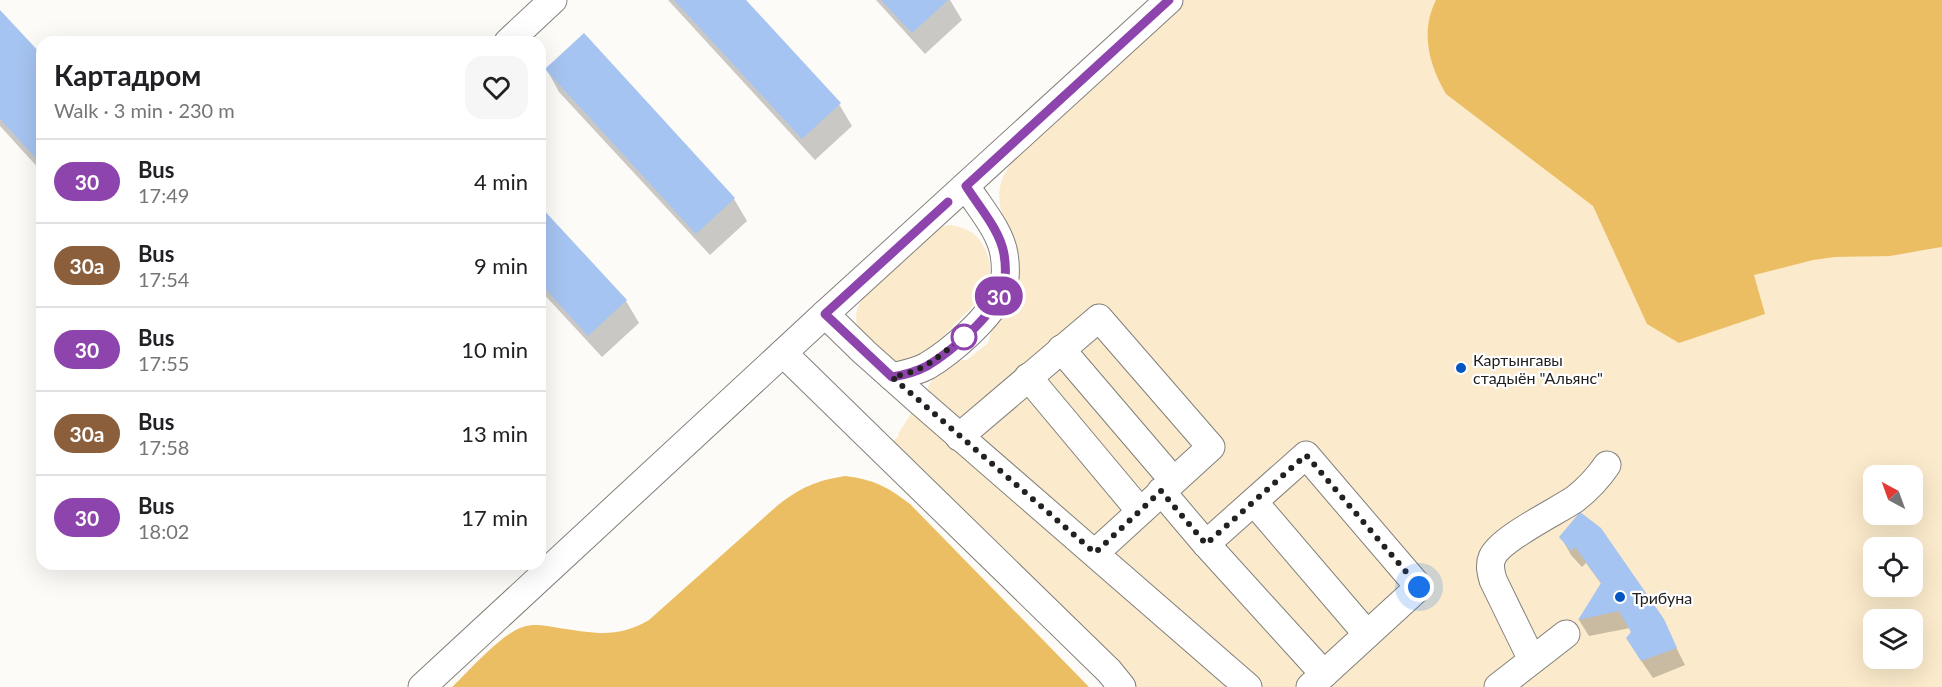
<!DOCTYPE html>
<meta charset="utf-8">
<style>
:root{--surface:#fff;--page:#f6f6f6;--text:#202124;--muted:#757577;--line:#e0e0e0}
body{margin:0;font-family:Lato,sans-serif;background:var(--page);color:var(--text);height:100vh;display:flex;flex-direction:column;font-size:22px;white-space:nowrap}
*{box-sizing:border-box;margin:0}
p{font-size:20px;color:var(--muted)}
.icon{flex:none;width:33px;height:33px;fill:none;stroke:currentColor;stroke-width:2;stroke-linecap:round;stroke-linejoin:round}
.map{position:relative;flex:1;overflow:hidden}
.details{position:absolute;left:36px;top:36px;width:510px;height:534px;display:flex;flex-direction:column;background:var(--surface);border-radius:18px;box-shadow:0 6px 24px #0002}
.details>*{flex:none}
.badge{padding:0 12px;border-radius:20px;font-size:21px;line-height:39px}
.needle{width:39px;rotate:319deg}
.tools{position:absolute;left:1863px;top:465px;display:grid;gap:12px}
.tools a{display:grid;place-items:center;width:60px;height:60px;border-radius:12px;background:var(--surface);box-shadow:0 6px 24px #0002;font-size:30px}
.you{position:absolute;width:30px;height:30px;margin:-15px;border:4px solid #fff;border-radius:50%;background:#1a73e8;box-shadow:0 0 0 9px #1a73e833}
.map>.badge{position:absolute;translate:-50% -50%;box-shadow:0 0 0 3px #fff}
.round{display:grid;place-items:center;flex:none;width:63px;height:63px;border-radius:18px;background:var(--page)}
.head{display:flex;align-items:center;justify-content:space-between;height:102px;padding:0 18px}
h1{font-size:28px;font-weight:700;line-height:45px}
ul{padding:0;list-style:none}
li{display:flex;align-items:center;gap:18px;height:84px;padding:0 18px;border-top:2px solid var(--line)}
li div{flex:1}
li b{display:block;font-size:22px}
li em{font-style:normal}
li .badge{min-width:66px;font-weight:700;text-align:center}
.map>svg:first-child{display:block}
</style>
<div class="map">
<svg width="1942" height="687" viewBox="0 0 1942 687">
<rect width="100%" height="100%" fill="#fdfbf7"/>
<g fill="#fbeacb" fill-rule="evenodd">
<path d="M1184,0H1436L1432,9L1758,291L1754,275C1780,267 1807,258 1836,257C1872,256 1906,255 1942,247V687H1136L891,443L899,436L898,434L919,401L929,392L928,387L934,376L952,361L967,360L988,343L994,323L1004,219C991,185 1006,167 1029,143ZM1874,476H1912V514H1874ZM1874,548H1912V586H1874ZM1874,620H1912V658H1874Z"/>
<path d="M950,225C964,227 976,232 983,245C1002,279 979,301 956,323C946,333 937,343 927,352C919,358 902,364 892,360C887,358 882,352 878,348C865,337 851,327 858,307C866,286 919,245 939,227Z"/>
</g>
<g fill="#ecbe63">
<path d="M1436,0H1942V247L1890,256L1835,257L1813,260L1754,275L1765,314L1679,343L1647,324L1593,206L1446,94C1429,65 1420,32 1436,0Z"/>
<path d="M845,476C875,480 886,486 910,504L1089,687H452C469,671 502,633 523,627C535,623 547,626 559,628C595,633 616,639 649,620L778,505C802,487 815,481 845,476Z"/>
</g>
<g fill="#0003">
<path d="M668,0H744L839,104L852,126L815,160Z"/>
<path d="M876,0H950L962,20L925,54Z"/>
<path d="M0,12L42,57V172L0,126Z"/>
<path d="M583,36L734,199L747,221L710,255L559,92L547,70Z"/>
<path d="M540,208L626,301L639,323L602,357L540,290Z"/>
<path d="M1580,514L1662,620L1685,665L1653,678L1638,656L1630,628L1589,636L1579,620L1602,585L1586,563L1582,567L1571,555L1561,537Z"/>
</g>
<g fill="#a6c4f1">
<path d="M674,0H746L841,103L802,139Z"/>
<path d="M881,0H948L912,33Z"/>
<path d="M0,10L42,55V165L0,119Z"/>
<path d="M584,33L735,198L696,234L545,69Z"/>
<path d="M540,206L627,300L588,336L540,283Z"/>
<path d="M1580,512L1601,528L1664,619L1677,648L1641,661L1626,638L1631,632L1619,611L1578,620L1601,583L1575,547L1571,551L1559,537Z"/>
</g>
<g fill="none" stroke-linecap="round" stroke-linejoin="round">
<g stroke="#82807c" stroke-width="29">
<g id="minor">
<path d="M508,42L553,0"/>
<path d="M825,314L864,352L919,401L1248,687"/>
<path d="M1061,349L1173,480"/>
<path d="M783,353L1109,671L1122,687"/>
<path d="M892,377C904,374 916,372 927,366C951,352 991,317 1002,291C1006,280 1006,266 1004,254C1000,230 979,207 966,186"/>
<path d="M1028,377L1140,511"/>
<path d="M959,437L1099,318L1211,447L1095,553"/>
<path d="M1161,491L1206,544L1324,674L1310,687"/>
<path d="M1254,502L1367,634"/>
<path d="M1206,544L1306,455L1419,587L1324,674"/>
<path d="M1532,660L1493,580C1491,573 1489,565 1492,558C1499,539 1556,512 1575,499C1588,489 1598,478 1607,465"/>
<path d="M422,687L825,314L1169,0"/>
<path d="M1498,687L1566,634"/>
</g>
</g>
<use href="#minor" stroke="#fff" stroke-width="27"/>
</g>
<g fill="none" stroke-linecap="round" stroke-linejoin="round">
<g stroke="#fff" stroke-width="14">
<path id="line" d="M948,202L825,314L892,377C904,375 916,372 927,366C951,352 991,317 1002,291C1006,280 1006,266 1004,254C1000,230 979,207 966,186L1169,0"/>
</g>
<use href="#line" stroke="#8e44ad" stroke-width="9"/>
<path stroke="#222120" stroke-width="6" stroke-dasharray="0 10.8" d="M964,337C936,357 929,370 892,377L1095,553L1161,491L1206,544L1306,455L1419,587"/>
</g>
<circle fill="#fff" stroke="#8e44ad" stroke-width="3" cx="964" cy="337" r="12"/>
<g fill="#0455bf" stroke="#fff" stroke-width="2">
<circle cx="1461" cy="368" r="6"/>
<circle cx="1620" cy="597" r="6"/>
</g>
<g text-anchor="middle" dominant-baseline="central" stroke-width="4.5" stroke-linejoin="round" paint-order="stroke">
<g font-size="16" fill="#222120" stroke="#fff" text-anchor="start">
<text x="1473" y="359">Картынгавы<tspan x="1473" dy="18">стадыён "Альянс"</tspan></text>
<text x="1632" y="597">Трибуна</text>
</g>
</g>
</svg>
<div class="tools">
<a><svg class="needle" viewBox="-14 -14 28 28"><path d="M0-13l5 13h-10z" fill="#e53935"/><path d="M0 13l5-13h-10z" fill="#757577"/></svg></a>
<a><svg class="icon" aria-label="locate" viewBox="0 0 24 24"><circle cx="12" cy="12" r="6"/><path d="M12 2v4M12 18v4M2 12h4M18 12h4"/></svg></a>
<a><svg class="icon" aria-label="layers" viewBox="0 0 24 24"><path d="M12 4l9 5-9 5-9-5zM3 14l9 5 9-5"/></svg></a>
</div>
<div class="you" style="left:1419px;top:587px"></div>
<b class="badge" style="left:999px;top:296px;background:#8e44ad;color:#fff">30</b>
<section class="details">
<div class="head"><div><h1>Картадром</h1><p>Walk · 3 min · 230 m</p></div><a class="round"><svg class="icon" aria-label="heart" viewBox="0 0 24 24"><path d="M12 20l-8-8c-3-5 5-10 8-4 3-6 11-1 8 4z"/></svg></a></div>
<ul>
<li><span class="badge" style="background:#8e44ad;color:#fff">30</span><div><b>Bus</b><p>17:49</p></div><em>4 min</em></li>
<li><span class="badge" style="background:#8b5e3c;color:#fff">30а</span><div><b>Bus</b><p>17:54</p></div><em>9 min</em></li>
<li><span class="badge" style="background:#8e44ad;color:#fff">30</span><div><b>Bus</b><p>17:55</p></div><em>10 min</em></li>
<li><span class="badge" style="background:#8b5e3c;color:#fff">30а</span><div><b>Bus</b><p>17:58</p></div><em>13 min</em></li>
<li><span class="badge" style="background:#8e44ad;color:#fff">30</span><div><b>Bus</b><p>18:02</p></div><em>17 min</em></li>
</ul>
</section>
</div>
